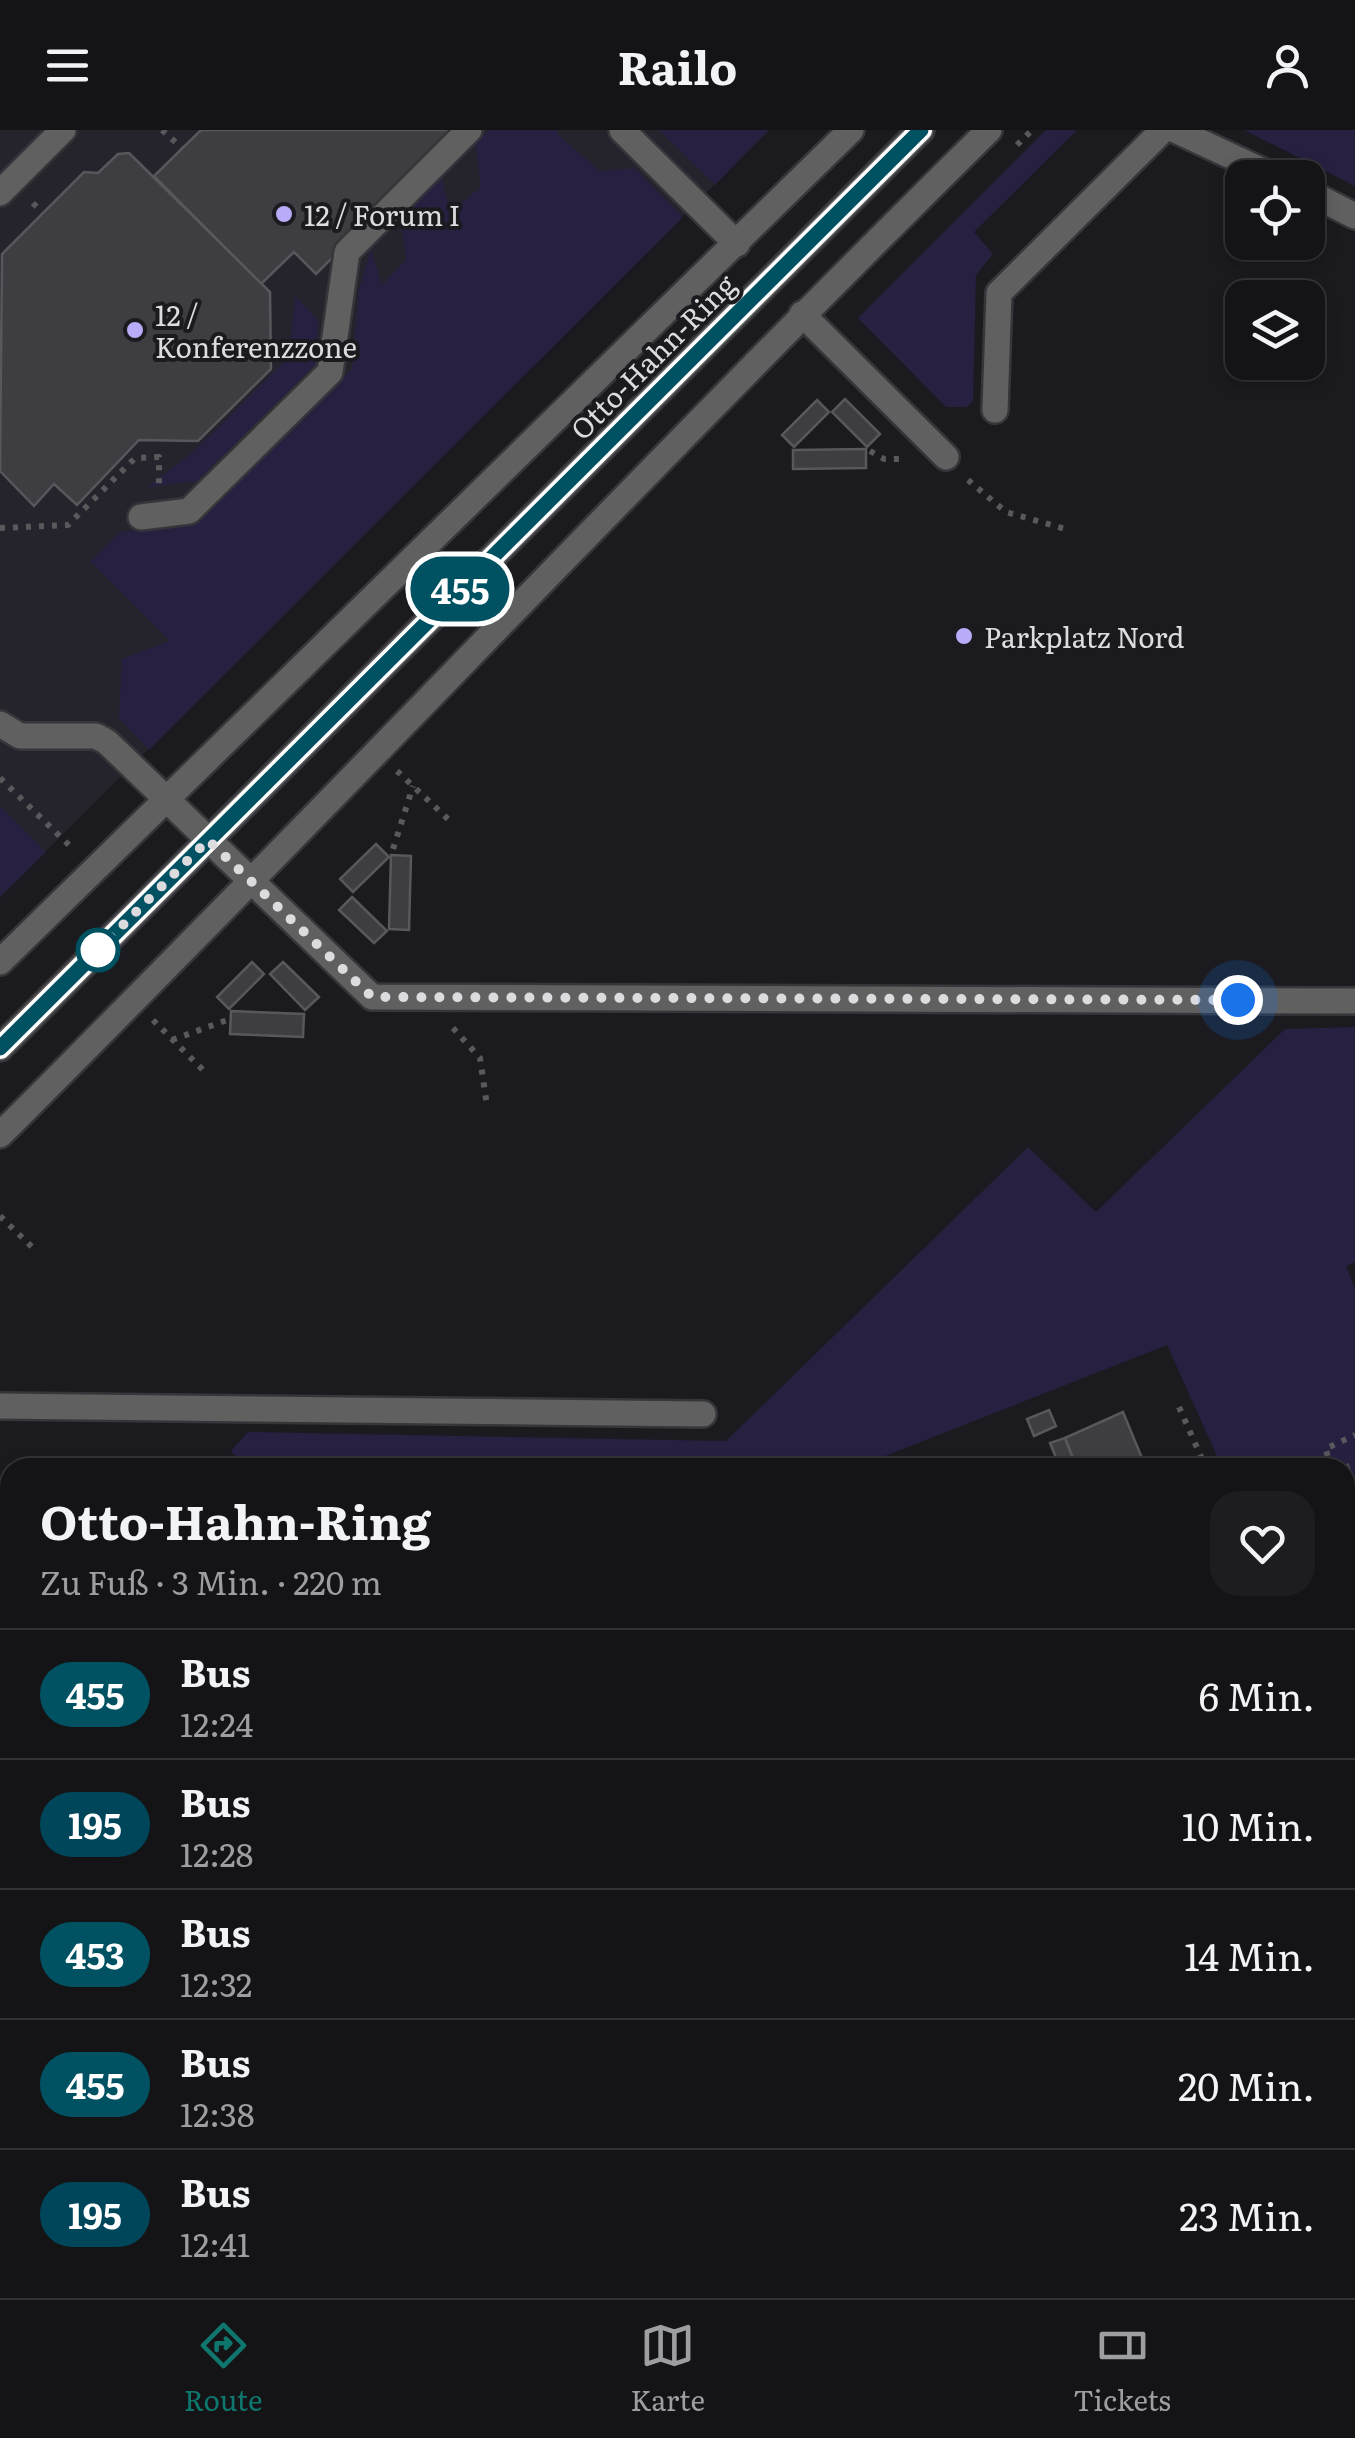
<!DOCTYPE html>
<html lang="de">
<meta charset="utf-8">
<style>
:root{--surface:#141416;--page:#1d1d1f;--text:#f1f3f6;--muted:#9d9ea1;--line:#333335;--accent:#0f766e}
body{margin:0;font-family:Literata,serif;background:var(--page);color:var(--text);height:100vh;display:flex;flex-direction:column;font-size:38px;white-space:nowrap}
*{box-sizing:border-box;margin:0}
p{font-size:32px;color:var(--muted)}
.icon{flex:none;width:55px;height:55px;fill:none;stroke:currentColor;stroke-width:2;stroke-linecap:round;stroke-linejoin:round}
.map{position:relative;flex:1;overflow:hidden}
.side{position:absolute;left:0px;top:1328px;width:1355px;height:842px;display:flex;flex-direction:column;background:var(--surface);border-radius:30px 30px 0 0;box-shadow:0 5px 15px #0003,0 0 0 2px var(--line)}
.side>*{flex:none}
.badge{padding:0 20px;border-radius:32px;font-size:35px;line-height:65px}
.tools{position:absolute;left:1225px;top:30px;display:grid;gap:20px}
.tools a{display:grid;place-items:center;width:100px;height:100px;border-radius:20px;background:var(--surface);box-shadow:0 5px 15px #0003,0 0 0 2px var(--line);font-size:50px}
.you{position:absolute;width:50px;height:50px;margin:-25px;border:8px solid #fff;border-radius:50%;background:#1a73e8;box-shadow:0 0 0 15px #1a73e833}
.map>.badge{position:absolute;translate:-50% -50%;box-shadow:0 0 0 5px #fff}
.round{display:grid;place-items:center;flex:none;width:105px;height:105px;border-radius:30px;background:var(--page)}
.headline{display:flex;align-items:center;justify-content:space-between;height:170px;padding:0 40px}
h1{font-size:48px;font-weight:700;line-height:75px}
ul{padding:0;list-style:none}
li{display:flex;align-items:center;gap:30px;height:130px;padding:0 40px;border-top:2px solid var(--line)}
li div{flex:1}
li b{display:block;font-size:38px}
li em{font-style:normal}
li .badge{min-width:110px;font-weight:700;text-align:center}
header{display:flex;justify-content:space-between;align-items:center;height:130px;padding:0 40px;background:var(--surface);font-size:45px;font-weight:700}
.tabs{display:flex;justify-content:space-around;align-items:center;height:140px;border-top:2px solid var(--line);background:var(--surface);font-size:28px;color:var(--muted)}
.tabs a{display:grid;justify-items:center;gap:5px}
.tabs .current{color:var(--accent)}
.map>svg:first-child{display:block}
</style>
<header><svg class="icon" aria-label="menu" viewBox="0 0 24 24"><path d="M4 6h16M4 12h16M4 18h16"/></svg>Railo<svg class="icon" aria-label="person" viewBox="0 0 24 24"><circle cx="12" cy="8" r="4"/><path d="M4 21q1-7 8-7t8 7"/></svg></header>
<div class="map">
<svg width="1355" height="2168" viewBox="0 0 1355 2168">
<rect width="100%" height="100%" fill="#1b1a1e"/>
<g fill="#25242d">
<path d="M0,0H769L0,767Z"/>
<path d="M1355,1567V1692L1345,1667V1571Z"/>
<path d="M712,2160H1284L1287,2168H715Z"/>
</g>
<g fill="#272041">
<path d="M490,0H557L558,5L600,41L635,38L683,87L149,620L119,588L122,529L170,511L90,431L120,402L195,392L352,239L359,159L371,119L382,155L406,130L400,88L442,48L450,82L481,57L475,13Z"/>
<path d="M659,0H769L715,55Z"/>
<path d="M1046,0H1077L974,102L993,124L976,145L973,271L967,277H946L858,188Z"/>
<path d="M1244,0H1355V56Z"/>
<path d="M295,166L318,190L317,233L197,351L148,357L194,321L289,227Z"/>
<path d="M0,676L46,722L0,767Z"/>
<path d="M1355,897V1132L1346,1136L1355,1158V1369L1345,1373V1338L1222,1337L1167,1215L857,1337L247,1338L231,1321L248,1302L726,1311L1028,1017L1096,1082L1285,899Z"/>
<path d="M10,1453V1673L0,1677V1462Z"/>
</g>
<g fill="#3e3d41" stroke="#58575b" stroke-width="2.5">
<path d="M201,0H461L316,144L294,122L261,154L154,46Z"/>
<path d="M129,23L270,162L271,239L198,311L139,310L77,375L54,354L34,376L0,341L2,124L84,42L98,43L118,24Z"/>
<path d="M845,269L880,304L867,317L832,282Z"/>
<path d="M817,270L829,282L794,317L782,305Z"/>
<path d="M866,319V338L793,339V320Z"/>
<path d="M376,714L389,727L353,762L340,749Z"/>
<path d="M391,725L411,726L409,800L389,799Z"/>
<path d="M352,767L387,801L374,813L339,780Z"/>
<path d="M252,832L264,844L229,879L217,867Z"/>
<path d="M283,832L319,867L305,880L270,844Z"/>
<path d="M231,881L304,884L303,907L230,904Z"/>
<path d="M1049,1280L1056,1296L1034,1306L1027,1289Z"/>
<path d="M1123,1282L1142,1328L1120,1338H1077L1065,1308Z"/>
<path d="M1065,1308L1073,1329L1059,1335L1050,1313Z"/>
<path d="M1355,1461V1529L1345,1534V1465Z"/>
<path d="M1355,1742V1830L1345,1834V1746Z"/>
<path d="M10,1804V1907L0,1911V1808Z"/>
<path d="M1349,2010L1355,2024V2095L1345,2099V2012Z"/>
<path d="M10,2082V2137L0,2141V2086Z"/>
<path d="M166,2160H234L237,2168H159L158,2163Z"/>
<path d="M325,2160H371L348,2168H328Z"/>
<path d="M371,2160H391L394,2168H348Z"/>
<path d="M810,2160H920L923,2168H787Z"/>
<path d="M1215,2160H1279L1282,2168H1219Z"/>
</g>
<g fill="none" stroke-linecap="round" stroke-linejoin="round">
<g stroke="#363539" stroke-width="30">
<g id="minor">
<path d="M622,0L737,114"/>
<path d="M1175,0L1278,48"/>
<path d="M1308,62L1355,86"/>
<path d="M0,63L63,0"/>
<path d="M802,184L946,327"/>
<path d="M995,280L999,163L1163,0"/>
<path d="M141,387L189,381L330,242L347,122L469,0"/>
<path d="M0,594L20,606H96L107,612L372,867L1355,871"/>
<path d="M0,832L851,0"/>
<path d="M0,918L921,0"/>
<path d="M0,1005C333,673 654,330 989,0"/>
<path d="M0,1276L703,1284"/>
<path d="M1345,1411L1355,1406"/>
<path d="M1345,1878L1355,1874"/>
<path d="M0,1960L10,1956"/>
<path d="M275,2160L278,2168"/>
<path d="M586,2168L608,2160"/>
</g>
</g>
<g stroke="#59585b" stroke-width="6" stroke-dasharray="5 8" stroke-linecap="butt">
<path d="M162,0L182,18"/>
<path d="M1017,15L1032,0"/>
<path d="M33,73L43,83"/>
<path d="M870,321L884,329H905"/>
<path d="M968,350L1006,382L1069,400"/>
<path d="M0,398L68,395L135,328L159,327V354"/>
<path d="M397,641L449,690"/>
<path d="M0,648L72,718"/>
<path d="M393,719L413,656"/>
<path d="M153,890L208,945"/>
<path d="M453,898L480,928L487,976"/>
<path d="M172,910L227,890"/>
<path d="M0,1086L33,1118"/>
<path d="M1179,1277L1206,1338"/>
<path d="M1333,1338L1325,1319L1355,1305"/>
<path d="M1345,1338L1355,1333"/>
<path d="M1345,2114L1355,2110"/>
</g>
<use href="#minor" stroke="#606061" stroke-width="25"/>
</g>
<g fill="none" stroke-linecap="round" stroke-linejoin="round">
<g stroke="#fff" stroke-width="22">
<path id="line" d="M0,918L921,0"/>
</g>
<use href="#line" stroke="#005262" stroke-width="15"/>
<path stroke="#dcdcde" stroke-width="10" stroke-dasharray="0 18" d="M98,820L208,710L372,867L1238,870"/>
</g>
<g fill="#b9abf7" stroke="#1b1a1e" stroke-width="4">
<circle cx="284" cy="84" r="10"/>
<circle cx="135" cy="200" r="10"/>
<circle cx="964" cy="506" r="10"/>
</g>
<circle fill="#fff" stroke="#005262" stroke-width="5" cx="98" cy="820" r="20"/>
<g text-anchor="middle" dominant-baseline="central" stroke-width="8" stroke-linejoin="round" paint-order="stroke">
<g font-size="28" fill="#dcdcde" stroke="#1b1a1e" text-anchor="start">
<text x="304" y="84">12 / Forum I</text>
<text x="155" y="184">12 /<tspan x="155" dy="32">Konferenzzone</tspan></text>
<text x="984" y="506">Parkplatz Nord</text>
</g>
<g font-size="28" fill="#dcdcde" stroke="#1b1a1e">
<text transform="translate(652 226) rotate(-45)">Otto-Hahn-Ring</text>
</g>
</g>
</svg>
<div class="tools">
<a><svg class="icon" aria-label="locate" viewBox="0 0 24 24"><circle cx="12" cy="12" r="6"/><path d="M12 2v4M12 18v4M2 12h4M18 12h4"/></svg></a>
<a><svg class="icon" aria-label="layers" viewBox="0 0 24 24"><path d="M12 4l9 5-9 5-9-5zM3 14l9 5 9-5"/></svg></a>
</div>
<div class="you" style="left:1238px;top:870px"></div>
<b class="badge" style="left:460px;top:459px;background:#005262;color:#fff">455</b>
<section class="side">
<div class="headline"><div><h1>Otto-Hahn-Ring</h1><p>Zu Fuß · 3 Min. · 220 m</p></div><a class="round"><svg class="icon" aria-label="heart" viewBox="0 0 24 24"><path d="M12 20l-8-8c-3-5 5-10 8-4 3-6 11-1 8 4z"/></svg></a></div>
<ul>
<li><span class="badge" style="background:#005262;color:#fff">455</span><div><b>Bus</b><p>12:24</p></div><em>6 Min.</em></li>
<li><span class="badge" style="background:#00465a;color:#fff">195</span><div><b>Bus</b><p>12:28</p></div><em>10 Min.</em></li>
<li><span class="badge" style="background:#005262;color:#fff">453</span><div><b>Bus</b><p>12:32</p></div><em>14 Min.</em></li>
<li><span class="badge" style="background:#005262;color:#fff">455</span><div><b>Bus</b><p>12:38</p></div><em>20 Min.</em></li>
<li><span class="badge" style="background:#00465a;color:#fff">195</span><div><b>Bus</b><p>12:41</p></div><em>23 Min.</em></li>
</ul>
</section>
</div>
<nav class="tabs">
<a class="current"><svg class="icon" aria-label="directions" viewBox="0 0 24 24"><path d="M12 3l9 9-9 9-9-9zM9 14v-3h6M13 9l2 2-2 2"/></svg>Route</a>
<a><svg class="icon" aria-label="map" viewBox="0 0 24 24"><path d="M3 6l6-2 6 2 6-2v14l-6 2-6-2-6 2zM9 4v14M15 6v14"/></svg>Karte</a>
<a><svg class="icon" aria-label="tickets" viewBox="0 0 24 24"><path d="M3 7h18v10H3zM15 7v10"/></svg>Tickets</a>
</nav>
